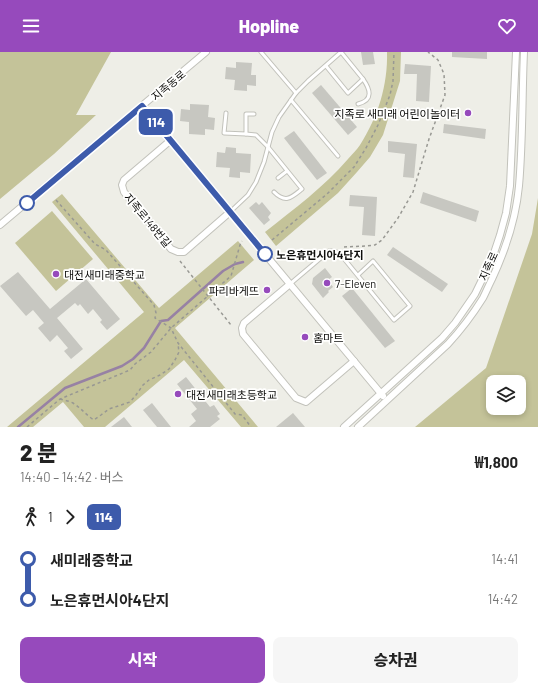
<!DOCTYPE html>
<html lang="ko">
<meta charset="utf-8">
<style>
:root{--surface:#fff;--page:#f6f6f6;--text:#222;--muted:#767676;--accent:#964abc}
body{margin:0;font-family:Barlow,"Noto Sans KR",sans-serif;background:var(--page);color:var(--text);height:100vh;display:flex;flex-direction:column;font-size:15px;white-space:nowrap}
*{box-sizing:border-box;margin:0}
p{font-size:13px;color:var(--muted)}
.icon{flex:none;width:22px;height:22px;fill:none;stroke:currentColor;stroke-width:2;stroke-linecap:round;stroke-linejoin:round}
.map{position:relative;height:375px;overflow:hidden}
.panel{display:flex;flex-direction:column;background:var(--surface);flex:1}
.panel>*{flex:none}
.badge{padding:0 8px;border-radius:6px;font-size:14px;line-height:26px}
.controls{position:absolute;left:486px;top:323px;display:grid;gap:8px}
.controls a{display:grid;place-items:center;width:40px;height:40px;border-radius:8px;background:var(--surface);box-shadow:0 2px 6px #0003;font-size:20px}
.map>.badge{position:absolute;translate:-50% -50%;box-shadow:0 0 0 2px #fff}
.legs{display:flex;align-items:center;gap:6px;height:44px;padding:0 20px;font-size:13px}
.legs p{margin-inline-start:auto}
.headline{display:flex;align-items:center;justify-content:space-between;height:68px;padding:0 20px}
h1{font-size:22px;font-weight:800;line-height:30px}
.cta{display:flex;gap:8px;margin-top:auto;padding:8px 20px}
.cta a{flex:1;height:46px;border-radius:8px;background:var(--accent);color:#fff;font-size:16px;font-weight:800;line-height:46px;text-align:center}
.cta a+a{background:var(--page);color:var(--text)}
ul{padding:0 20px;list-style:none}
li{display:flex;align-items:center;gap:14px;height:40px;font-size:15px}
li i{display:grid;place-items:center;width:6px;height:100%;margin:0 5px;background:currentColor}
li i::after{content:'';width:10px;height:10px;margin:-5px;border:3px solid;border-radius:50%;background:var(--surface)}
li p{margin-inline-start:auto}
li:first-child i{background:linear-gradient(#0000 50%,currentColor 0)}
li:last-child i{background:linear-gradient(currentColor 50%,#0000 0)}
header{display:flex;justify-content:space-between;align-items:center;height:52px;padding:0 20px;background:var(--accent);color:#fff;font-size:18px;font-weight:800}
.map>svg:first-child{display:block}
</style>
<header><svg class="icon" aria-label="menu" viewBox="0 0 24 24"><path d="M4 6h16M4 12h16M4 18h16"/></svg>Hopline<svg class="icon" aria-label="heart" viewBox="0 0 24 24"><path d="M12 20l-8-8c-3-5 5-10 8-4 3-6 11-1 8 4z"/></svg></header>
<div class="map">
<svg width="538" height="375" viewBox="0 0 538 375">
<rect width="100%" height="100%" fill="#eeeee7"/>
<g fill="#c4c399" fill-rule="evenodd">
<path d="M0,0H111L76,63H96L54,102L0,147Z"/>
<path d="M387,0H401L400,29L383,83L370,105L357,120L338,141L276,194L265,180C294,157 324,135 348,107C352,102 357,98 360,93C378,65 388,33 387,0Z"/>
<path d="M62,142L159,256L238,189L254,208L175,276L258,375H241L184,308L105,375H84L63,350L33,375H7L144,260L52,150Z"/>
<path d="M538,146V375H415L486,316L532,182ZM493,330H519V356H493Z"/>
<path d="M52,159L93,207L56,239L15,191Z"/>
</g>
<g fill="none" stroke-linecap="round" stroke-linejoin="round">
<path stroke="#9781a4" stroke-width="2.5" d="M18,375L65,336L122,314L133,307L144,296L161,269L168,268L223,219L235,212L243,210"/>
</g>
<g fill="#c7c7c1">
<path d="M361,0H373L375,12L363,13Z"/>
<path d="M452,0H487V7L452,5Z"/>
<path d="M236,10L252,11L251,23H256V34L247,33V39L234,38L235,28L225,27L226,15L236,16Z"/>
<path d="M405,12L431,14L429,50L416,49L417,22H404Z"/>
<path d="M321,33L357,75L348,83L312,41Z"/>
<path d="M190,52L209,53L208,65L215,66L214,78L205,77V83L189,82V70L180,69L181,57L190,58Z"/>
<path d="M444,72L486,77L485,87L443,81Z"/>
<path d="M294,79L327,121L317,128L284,86Z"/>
<path d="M388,89L417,92L414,126L403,125L405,102L388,100Z"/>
<path d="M226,95L236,96V101L251,102L250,121L240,120V126L229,125L230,116L216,115L217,100L225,101Z"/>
<path d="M423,140L479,159L476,170L420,151Z"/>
<path d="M350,143L377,145L375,184L362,183L364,155L349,154Z"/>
<path d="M256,150L259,153L262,150L271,161L268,165L270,168L264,173L249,156Z"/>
<path d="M393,195L448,232L442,240L387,203Z"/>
<path d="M325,216L332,225L328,228L333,235L328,239L329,240L323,246L312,232L313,226Z"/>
<path d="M18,220L50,257L86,227L120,267L107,278L100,270L102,268L93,257L88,262L80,252L78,254L75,251L57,266L83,297L71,307L64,299L68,296L57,283L50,290L38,276L44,271L33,258L26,264L0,234Z"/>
<path d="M352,236L395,289L385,296L342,244Z"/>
<path d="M186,325L210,355L214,353L220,362L217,364L220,367L210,375H189L196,369L191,362L197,357L177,332Z"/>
<path d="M152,351L171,375H157L143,358Z"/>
<path d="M293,361L305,375H276Z"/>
<path d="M124,365L132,375H111Z"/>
</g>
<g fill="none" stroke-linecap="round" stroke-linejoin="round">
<g stroke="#c2c2bb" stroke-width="5">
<g id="service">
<path d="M261,0L296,41"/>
<path d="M326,14L348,41L363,27L341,0"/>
<path d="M291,48L338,104"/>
<path d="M358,52C374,48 370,37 363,27"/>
<path d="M226,61L224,81L246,82V62H254"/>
<path d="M246,82L256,83L268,95L302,137C292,145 286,152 274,140"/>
<path d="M278,126L287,119"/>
<path d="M230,160L248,143L256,130L264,110L272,80L279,65L296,41L308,29L341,0"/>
<path d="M290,232L329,199H335L341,203L394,268L410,254L373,209L358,223"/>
</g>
</g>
<g stroke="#c2c2bb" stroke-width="8">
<g id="minor">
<path d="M142,54L383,344"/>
<path d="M171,88L124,128L122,133L124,140L171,197L178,200H184L230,160"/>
<path d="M0,173L206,0"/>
<path d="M290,232L244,271L242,276L243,282L296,346L306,350L354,309"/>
<path d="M344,375L442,286L455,271L475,242L492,207L500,183L506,161L510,134L516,0"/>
<path d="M358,375L448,292C461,278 473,262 483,246C486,240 489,233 492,227C506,197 516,166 519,134C523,89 522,44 524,0"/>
</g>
</g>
<g stroke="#989893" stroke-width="1.5" stroke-dasharray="3 3" stroke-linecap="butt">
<path d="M56,148L95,192L106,198L154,253L156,261L155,266L171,276L178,291L235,362L242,363L251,375"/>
<path d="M272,188L327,142L354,115L366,96L378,73L390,43L393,29L394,0"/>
<path d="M344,195L365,194L375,193L382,188L398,166L413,140L429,87L445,43L444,22L438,8L428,0"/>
<path d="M180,209L231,273"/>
<path d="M60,347C64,348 69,349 73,351C81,356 86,363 94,368L101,363L109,357L130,350L136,343L143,333L149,328L160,323L169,317L175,308L179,300L178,292"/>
<path d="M27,375L60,347L130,318L135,312L151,300L171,276L231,224L240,193L242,189"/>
</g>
<use href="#service" stroke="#fff" stroke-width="3"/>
<use href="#minor" stroke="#fff" stroke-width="6"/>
</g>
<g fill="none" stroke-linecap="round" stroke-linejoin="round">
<g stroke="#fff" stroke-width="9">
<path id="line-1" d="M27,151L142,54L265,202"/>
</g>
<use href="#line-1" stroke="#3d5bab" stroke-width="6"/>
</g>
<g fill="#964abc" stroke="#fffffe" stroke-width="1.5">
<circle cx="468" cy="61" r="4"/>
<circle cx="56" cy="222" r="4"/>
<circle cx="327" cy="231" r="4"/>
<circle cx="267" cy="238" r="4"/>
<circle cx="305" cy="285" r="4"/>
<circle cx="178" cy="342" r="4"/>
</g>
<g fill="#fff" stroke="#3d5bab" stroke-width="2">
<circle cx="27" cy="151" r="7"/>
<circle cx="265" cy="202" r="7"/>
</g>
<g text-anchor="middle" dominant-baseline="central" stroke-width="3.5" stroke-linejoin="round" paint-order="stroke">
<g font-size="11" fill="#0d0d0b" stroke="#fffffe">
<text transform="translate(168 33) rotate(-40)">지족동로</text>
<text transform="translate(148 168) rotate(50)">지족로148번길</text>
<text transform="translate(488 214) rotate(-66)">지족로</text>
</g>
<g font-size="11" fill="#0d0d0b" stroke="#fffffe" text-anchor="start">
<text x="460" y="61" text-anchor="end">지족로 새미래 어린이놀이터</text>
<text x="64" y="222">대전새미래중학교</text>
<text x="335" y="231">7-Eleven</text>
<text x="259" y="238" text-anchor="end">파리바게뜨</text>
<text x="313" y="285">홈마트</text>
<text x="186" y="342">대전새미래초등학교</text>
</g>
<g font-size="11" font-weight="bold" fill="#0d0d0b" stroke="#fffffe" text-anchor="start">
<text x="276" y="202">노은휴먼시아4단지</text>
</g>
</g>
</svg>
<div class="controls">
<a><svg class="icon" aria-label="layers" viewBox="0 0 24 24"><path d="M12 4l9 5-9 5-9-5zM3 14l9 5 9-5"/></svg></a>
</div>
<b class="badge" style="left:156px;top:70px;background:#3d5bab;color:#fff">114</b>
</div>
<section class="panel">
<div class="headline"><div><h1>2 분</h1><p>14:40 – 14:42 · 버스</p></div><b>₩1,800</b></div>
<div class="legs"><svg class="icon" aria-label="walk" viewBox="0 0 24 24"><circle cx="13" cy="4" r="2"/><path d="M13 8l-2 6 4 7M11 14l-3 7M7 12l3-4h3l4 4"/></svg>1<svg class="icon" aria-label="forward" viewBox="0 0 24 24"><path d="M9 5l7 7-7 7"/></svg><b class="badge" style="background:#3d5bab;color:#fff">114</b></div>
<ul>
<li><i style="color:#3d5bab"></i><b>새미래중학교</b><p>14:41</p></li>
<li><i style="color:#3d5bab"></i><b>노은휴먼시아4단지</b><p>14:42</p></li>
</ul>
<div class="cta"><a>시작</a><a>승차권</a></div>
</section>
